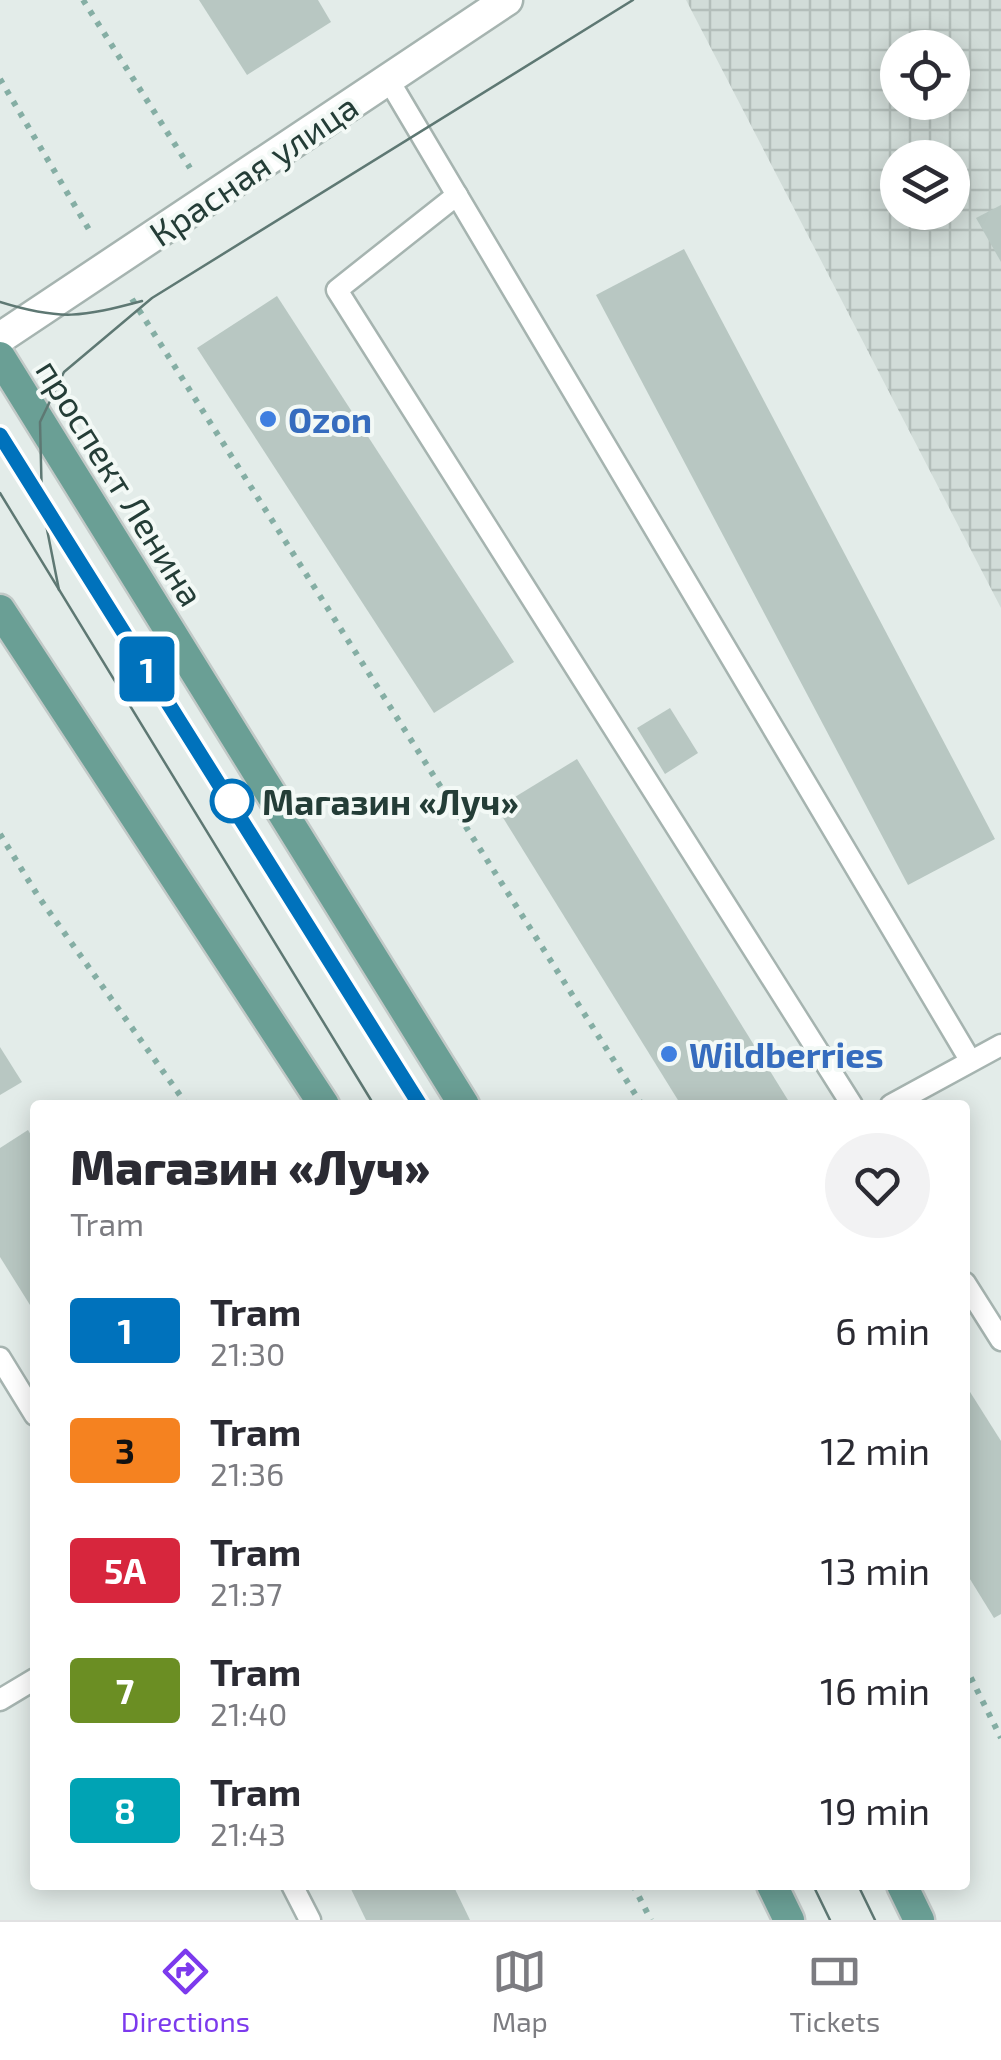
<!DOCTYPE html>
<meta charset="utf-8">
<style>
:root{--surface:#fff;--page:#f2f2f3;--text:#2b2b33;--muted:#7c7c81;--line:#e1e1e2;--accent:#7c3aed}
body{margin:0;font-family:"Exo 2",sans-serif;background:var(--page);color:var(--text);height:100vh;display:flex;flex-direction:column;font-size:38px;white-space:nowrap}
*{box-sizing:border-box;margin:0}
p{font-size:32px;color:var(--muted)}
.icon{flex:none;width:55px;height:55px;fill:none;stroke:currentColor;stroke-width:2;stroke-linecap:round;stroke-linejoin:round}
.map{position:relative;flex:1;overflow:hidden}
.details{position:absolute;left:30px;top:1100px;width:940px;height:790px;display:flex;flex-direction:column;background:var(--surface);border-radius:10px;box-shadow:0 5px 25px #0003}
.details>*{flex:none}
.badge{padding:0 20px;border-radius:8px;font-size:35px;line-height:65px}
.tools{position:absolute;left:880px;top:30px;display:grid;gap:20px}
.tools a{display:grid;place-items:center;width:90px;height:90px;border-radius:50%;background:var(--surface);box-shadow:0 5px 25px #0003;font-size:50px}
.map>.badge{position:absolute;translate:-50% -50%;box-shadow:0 0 0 5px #fff}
.round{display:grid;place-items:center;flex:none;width:105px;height:105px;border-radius:52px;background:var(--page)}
.summary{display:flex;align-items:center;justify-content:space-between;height:170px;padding:0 40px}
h1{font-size:48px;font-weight:800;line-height:75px}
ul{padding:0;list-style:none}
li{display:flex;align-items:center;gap:30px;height:120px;padding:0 40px}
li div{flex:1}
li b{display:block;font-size:38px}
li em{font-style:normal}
li .badge{min-width:110px;font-weight:700;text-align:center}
.menu{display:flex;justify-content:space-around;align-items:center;height:140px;border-top:2px solid var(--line);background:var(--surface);font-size:28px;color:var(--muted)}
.menu a{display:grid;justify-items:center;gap:5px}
.menu .current{color:var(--accent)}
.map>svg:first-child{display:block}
</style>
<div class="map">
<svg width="1001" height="1920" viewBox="0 0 1001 1920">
<defs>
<pattern id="industrial-grid" width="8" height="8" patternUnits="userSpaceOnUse" patternTransform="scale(2.5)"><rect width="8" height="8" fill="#d1dcd8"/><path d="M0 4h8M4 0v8" fill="none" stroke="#b3beba"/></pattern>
</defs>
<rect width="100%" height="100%" fill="#e3ece9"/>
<path fill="url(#industrial-grid)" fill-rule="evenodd" d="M686,0H1001V608ZM898,48H952V102H898ZM898,158H952V212H898Z"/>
<g fill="#b8c7c2">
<path d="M199,0H318L331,22L247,75Z"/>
<path d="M1001,205V262L976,218Z"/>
<path d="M684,249L995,839L908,885L596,295Z"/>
<path d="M277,296L514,662L434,713L197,348Z"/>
<path d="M670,708L698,753L665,774L637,728Z"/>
<path d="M577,759L791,1105H681L497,808Z"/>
<path d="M0,1047L22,1082L0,1095Z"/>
<path d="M28,1130L35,1142V1313L0,1257V1148Z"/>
<path d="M965,1384L1001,1441V1614L994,1618L965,1571Z"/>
<path d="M349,1885H453L470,1920H366Z"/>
</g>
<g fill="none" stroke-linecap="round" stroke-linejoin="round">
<g stroke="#a6b4b0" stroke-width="25">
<g id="lane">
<path d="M388,79L970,1060"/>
<path d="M457,195L337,290L852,1105"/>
<path d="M891,1105L1001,1045"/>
<path d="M965,1283L1001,1340"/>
<path d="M0,1358L35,1415"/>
<path d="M0,1700L35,1679"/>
<path d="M292,1885L310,1920"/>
</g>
</g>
<g stroke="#a6b4b0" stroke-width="35">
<path id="street" d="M0,338L507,0"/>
</g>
<g stroke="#c2c9c7" stroke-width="35">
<g id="primary">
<path d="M0,357L464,1105"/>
<path d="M0,610L324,1105"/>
<path d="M772,1885L789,1920"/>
<path d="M902,1885L919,1920"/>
</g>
</g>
<g stroke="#85aea4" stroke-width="6" stroke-dasharray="5 8" stroke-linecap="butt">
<path d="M83,0L190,168"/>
<path d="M0,79L91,233"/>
<path d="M132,299L642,1105"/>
<path d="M0,834L38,896L187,1105"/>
<path d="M965,1666L1001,1738"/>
<path d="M633,1885L651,1920"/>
</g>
<use href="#lane" stroke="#fff" stroke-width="20"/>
<use href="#street" stroke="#fff" stroke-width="30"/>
<use href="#primary" stroke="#6a9f95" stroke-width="30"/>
<g stroke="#5e7873" stroke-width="2.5">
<path d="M0,302C61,321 82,317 142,301"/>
<path d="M0,434L420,1105"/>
<path d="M0,493L374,1105"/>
<path d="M59,590L42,504L40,422L64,372L152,298L633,0"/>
<path d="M813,1885L830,1920"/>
<path d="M858,1885L875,1920"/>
</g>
</g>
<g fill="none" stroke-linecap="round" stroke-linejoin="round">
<g stroke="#fff" stroke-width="22">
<path id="line" d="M0,435L420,1105"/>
</g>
<use href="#line" stroke="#0072bc" stroke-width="15"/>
</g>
<g fill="#3f7fe0" stroke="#f3f9f6" stroke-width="4">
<circle cx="268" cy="419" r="10"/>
<circle cx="669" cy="1054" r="10"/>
</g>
<circle fill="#fff" stroke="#0072bc" stroke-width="5" cx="232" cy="801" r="20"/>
<g text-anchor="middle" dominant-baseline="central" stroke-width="8" stroke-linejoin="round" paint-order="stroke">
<g font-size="35" fill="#243d37" stroke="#f3f9f6">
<text transform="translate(253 169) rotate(-34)">Красная улица</text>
<text transform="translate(121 482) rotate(58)">проспект Ленина</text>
</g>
<g font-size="35" font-weight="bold" fill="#366cbe" stroke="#f3f9f6" text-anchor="start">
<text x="288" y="419">Ozon</text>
<text x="689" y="1054">Wildberries</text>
</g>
<g font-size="35" font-weight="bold" fill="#243d37" stroke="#f3f9f6" text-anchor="start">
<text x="262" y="801">Магазин «Луч»</text>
</g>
</g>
</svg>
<div class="tools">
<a><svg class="icon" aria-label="locate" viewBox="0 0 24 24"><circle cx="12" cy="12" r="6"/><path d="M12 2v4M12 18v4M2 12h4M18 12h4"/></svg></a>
<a><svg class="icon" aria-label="layers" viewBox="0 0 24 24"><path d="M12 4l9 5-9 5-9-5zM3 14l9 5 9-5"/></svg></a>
</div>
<b class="badge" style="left:147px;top:669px;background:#0072bc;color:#fff">1</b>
<section class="details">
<div class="summary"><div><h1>Магазин «Луч»</h1><p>Tram</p></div><a class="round"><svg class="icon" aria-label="heart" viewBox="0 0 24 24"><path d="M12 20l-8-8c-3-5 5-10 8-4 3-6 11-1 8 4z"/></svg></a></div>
<ul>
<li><span class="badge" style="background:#0072bc;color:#fff">1</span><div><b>Tram</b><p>21:30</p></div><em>6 min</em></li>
<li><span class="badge" style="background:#f58220;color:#111">3</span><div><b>Tram</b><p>21:36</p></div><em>12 min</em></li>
<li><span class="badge" style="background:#d7263d;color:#fff">5А</span><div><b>Tram</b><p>21:37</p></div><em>13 min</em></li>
<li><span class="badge" style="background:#6b8e23;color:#fff">7</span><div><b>Tram</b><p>21:40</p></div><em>16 min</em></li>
<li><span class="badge" style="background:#00a3b4;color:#fff">8</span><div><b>Tram</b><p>21:43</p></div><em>19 min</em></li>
</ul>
</section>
</div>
<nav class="menu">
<a class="current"><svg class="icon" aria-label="directions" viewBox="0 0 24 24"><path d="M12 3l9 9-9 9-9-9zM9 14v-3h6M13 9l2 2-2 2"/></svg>Directions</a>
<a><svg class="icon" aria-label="map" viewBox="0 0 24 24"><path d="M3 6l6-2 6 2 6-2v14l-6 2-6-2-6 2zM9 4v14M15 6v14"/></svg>Map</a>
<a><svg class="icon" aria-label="tickets" viewBox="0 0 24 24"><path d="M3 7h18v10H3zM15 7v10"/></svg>Tickets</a>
</nav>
